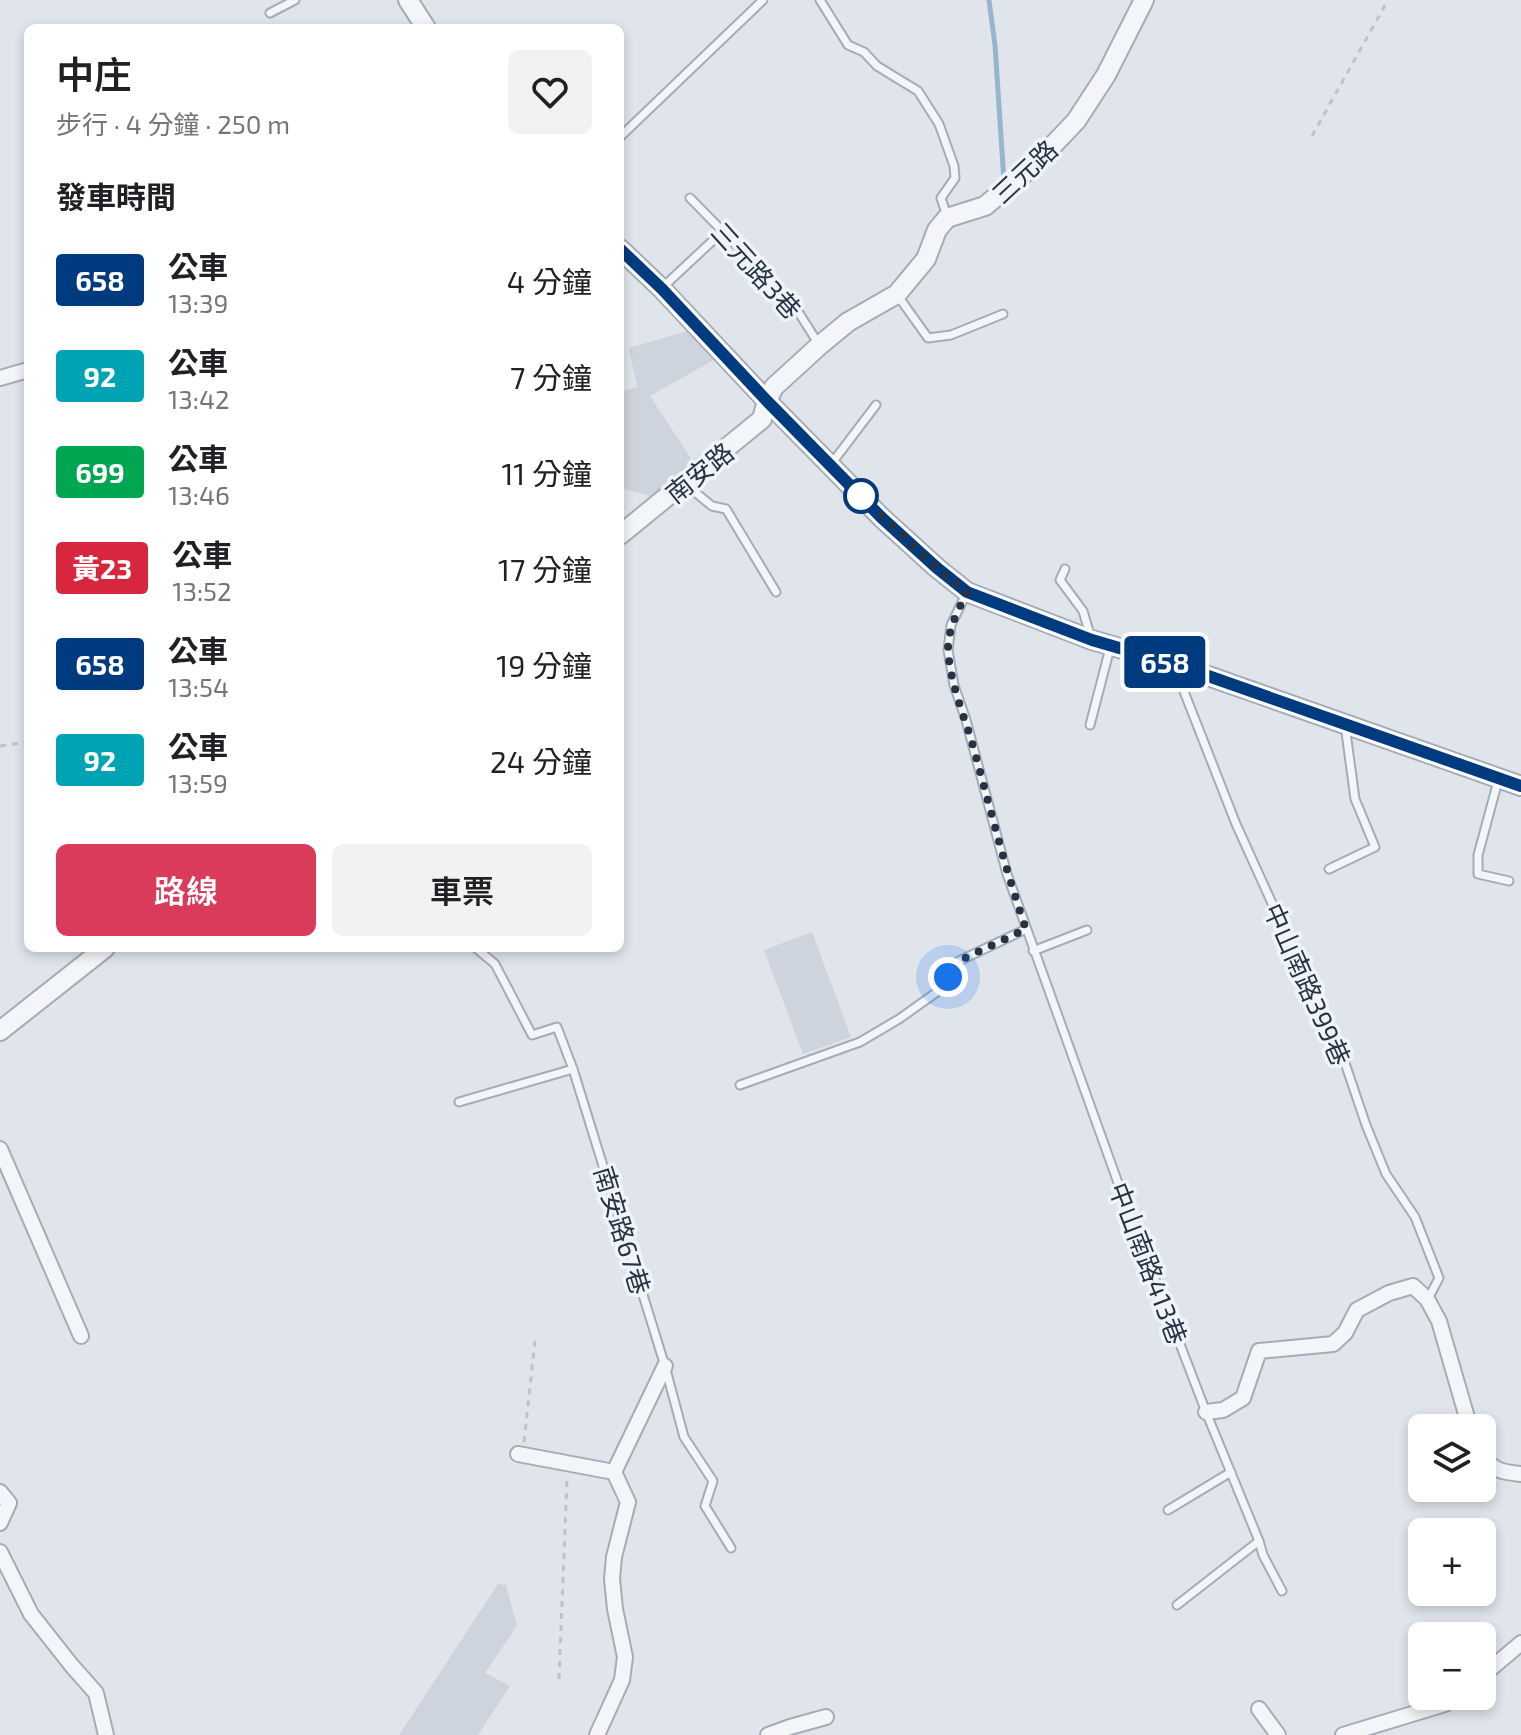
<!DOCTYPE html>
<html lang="zh-TW">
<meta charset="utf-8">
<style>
:root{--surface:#fff;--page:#f2f2f2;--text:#202124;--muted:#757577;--accent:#da3b5a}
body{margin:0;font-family:"Exo 2","Noto Sans TC",sans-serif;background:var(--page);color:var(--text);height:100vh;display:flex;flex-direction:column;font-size:30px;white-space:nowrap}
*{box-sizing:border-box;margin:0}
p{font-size:26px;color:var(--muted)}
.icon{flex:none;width:44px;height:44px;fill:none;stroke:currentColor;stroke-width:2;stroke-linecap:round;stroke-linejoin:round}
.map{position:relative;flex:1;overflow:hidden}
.drawer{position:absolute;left:24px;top:24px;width:600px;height:928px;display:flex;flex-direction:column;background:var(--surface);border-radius:12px;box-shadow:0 4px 12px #0003}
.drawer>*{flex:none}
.badge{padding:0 16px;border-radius:6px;font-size:28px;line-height:52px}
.fabs{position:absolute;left:1408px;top:1414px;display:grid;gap:16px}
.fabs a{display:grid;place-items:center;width:88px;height:88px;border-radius:12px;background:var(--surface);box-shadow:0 4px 12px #0003;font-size:40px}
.you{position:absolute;width:40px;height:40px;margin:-20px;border:6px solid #fff;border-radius:50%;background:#1a73e8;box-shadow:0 0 0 12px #1a73e833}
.map>.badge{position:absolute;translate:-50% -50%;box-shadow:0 0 0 4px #fff}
h2{padding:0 32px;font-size:30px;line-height:72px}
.round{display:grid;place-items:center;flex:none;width:84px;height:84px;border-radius:12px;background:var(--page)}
.headline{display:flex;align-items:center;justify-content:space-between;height:136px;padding:0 32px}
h1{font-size:38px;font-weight:600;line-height:60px}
.button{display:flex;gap:16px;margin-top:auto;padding:16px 32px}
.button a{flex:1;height:92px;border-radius:12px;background:var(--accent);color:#fff;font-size:32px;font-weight:600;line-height:92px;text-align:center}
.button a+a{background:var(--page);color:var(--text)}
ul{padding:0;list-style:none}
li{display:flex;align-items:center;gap:24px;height:96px;padding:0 32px}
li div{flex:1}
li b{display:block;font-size:30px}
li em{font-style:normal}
li .badge{min-width:88px;font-weight:700;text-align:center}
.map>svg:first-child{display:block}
</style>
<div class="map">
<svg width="1521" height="1735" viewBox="0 0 1521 1735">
<rect width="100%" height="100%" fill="#e0e5eb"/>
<g fill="#ced4dd">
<path d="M691,330L719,357L650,396L696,466L657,498L620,488V392L637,387L629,348Z"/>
<path d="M812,932L851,1037L803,1054L764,950Z"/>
<path d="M498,1584L506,1585L517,1626L485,1673L510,1686L478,1735H399Z"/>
</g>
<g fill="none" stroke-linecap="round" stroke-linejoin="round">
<path stroke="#98b5ce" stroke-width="5" d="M989,0L995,45L1004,182"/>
<g stroke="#a5acb6" stroke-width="11">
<g id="service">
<path d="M820,0L848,45L864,52L877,66L918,91L939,124L954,166L955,178L941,198L947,216"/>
<path d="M270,13L295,0"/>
<path d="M620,137L763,0"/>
<path d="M690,198L792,302L818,343"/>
<path d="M663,287L723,231"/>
<path d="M898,296L928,338L951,335L1003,314"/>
<path d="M832,463L876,405"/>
<path d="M685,484L712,506L726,509L776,592"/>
<path d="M1065,569L1060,580L1083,611L1091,638"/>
<path d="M966,594L951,625L948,650L954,685L966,720L1007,874L1117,1180L1206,1412L1259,1541L1263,1555L1282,1591"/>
<path d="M1174,666L1236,824L1346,1066L1366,1125L1386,1174L1415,1217L1439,1278L1428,1299"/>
<path d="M1090,725L1110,648"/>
<path d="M1498,781L1478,855V874L1509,881"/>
<path d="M1329,869L1375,847L1355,799L1345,725"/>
<path d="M476,948L495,964L532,1035L557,1027L573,1069L665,1366L684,1437L713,1481L705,1506L731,1548"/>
<path d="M1033,951L1087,930"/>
<path d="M740,1085L860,1042L899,1019L937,992L959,961L1026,929"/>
<path d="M459,1102L573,1069"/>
<path d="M1168,1510L1231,1472"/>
<path d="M1177,1605L1259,1541"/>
</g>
</g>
<g stroke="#a5acb6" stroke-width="18">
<g id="minor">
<path d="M0,378L28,370"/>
<path d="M0,1149L81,1336"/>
<path d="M1206,1412L1223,1410L1243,1398L1259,1351L1333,1344L1345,1333L1357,1310L1389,1293L1413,1286L1427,1299L1439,1321L1470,1428"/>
<path d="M518,1454L614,1472L628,1502L614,1557L612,1579L615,1609L625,1657L622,1680L597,1735"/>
<path d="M1482,1455C1493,1471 1503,1472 1521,1474"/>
<path d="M614,1472L665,1366"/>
<path d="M0,1492L9,1503L0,1523"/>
<path d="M0,1552L31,1614L72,1666L96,1693L106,1735"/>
<path d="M1482,1676L1521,1643"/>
<path d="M1259,1709L1278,1735"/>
<path d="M768,1735L790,1727L826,1717"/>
<path d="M1343,1735L1445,1704L1456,1696"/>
</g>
</g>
<g stroke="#a5acb6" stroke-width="22">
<g id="tertiary">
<path d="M408,0L426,28"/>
<path d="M620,249L662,289L767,401L882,518L937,568L967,592L1092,640L1174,664L1521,786"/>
<path d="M620,535L762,419L767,401L774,387L820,345L848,322L897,294L926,259L937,230L947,218L985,206L1034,165L1076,121L1106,75L1144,0"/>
<path d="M0,1031L105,948"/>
</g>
</g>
<g stroke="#bfc3c9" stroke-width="3" stroke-dasharray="6 6" stroke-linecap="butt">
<path d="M1312,136L1388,0"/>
<path d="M0,746L28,742"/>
<path d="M524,1442L535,1341"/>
<path d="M559,1679L567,1479"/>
</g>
<use href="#service" stroke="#f4f5f8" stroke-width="7"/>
<use href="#minor" stroke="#f4f5f8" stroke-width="14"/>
<use href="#tertiary" stroke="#f4f5f8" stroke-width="18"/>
</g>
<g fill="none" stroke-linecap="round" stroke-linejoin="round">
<g stroke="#fff" stroke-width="18">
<path id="line" d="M620,249L662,289L767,401L882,518L937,568L967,592L1092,640L1174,664L1521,786"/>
</g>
<use href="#line" stroke="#003b80" stroke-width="12"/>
<path stroke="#273344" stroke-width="8" stroke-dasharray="0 14.4" d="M861,496L937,568L967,592C958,611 948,628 948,650C950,683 964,715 973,746C990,807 1005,869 1026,929L959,961L948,977"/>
</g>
<circle fill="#fff" stroke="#003b80" stroke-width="4" cx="861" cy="496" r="16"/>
<g text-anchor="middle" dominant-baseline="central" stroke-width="7" stroke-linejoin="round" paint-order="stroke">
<g font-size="26" fill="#273344" stroke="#f0f4f8">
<text transform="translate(1024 171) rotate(-43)">三元路</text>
<text transform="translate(757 270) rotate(48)">三元路3巷</text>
<text transform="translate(699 472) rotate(-39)">南安路</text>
<text transform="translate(1308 984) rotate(66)">中山南路399巷</text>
<text transform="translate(623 1230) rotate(73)">南安路67巷</text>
<text transform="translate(1149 1263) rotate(69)">中山南路413巷</text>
</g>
</g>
</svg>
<div class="fabs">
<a><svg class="icon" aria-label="layers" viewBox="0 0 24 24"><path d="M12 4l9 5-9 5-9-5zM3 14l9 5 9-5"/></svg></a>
<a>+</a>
<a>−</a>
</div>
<div class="you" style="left:948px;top:977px"></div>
<b class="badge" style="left:1165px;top:662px;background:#003b80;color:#fff">658</b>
<section class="drawer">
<div class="headline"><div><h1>中庄</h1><p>步行 · 4 分鐘 · 250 m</p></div><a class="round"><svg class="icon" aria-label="heart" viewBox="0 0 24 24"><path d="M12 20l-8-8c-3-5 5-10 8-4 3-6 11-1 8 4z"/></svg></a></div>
<h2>發車時間</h2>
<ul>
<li><span class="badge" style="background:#003b80;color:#fff">658</span><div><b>公車</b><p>13:39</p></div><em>4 分鐘</em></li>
<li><span class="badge" style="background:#00a3b4;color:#fff">92</span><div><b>公車</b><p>13:42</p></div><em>7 分鐘</em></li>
<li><span class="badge" style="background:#00a651;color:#fff">699</span><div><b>公車</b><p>13:46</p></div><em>11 分鐘</em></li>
<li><span class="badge" style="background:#d7263d;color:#fff">黃23</span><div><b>公車</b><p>13:52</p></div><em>17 分鐘</em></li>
<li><span class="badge" style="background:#003b80;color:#fff">658</span><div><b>公車</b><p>13:54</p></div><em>19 分鐘</em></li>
<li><span class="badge" style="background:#00a3b4;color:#fff">92</span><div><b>公車</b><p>13:59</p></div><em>24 分鐘</em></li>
</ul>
<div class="button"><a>路線</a><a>車票</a></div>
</section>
</div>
